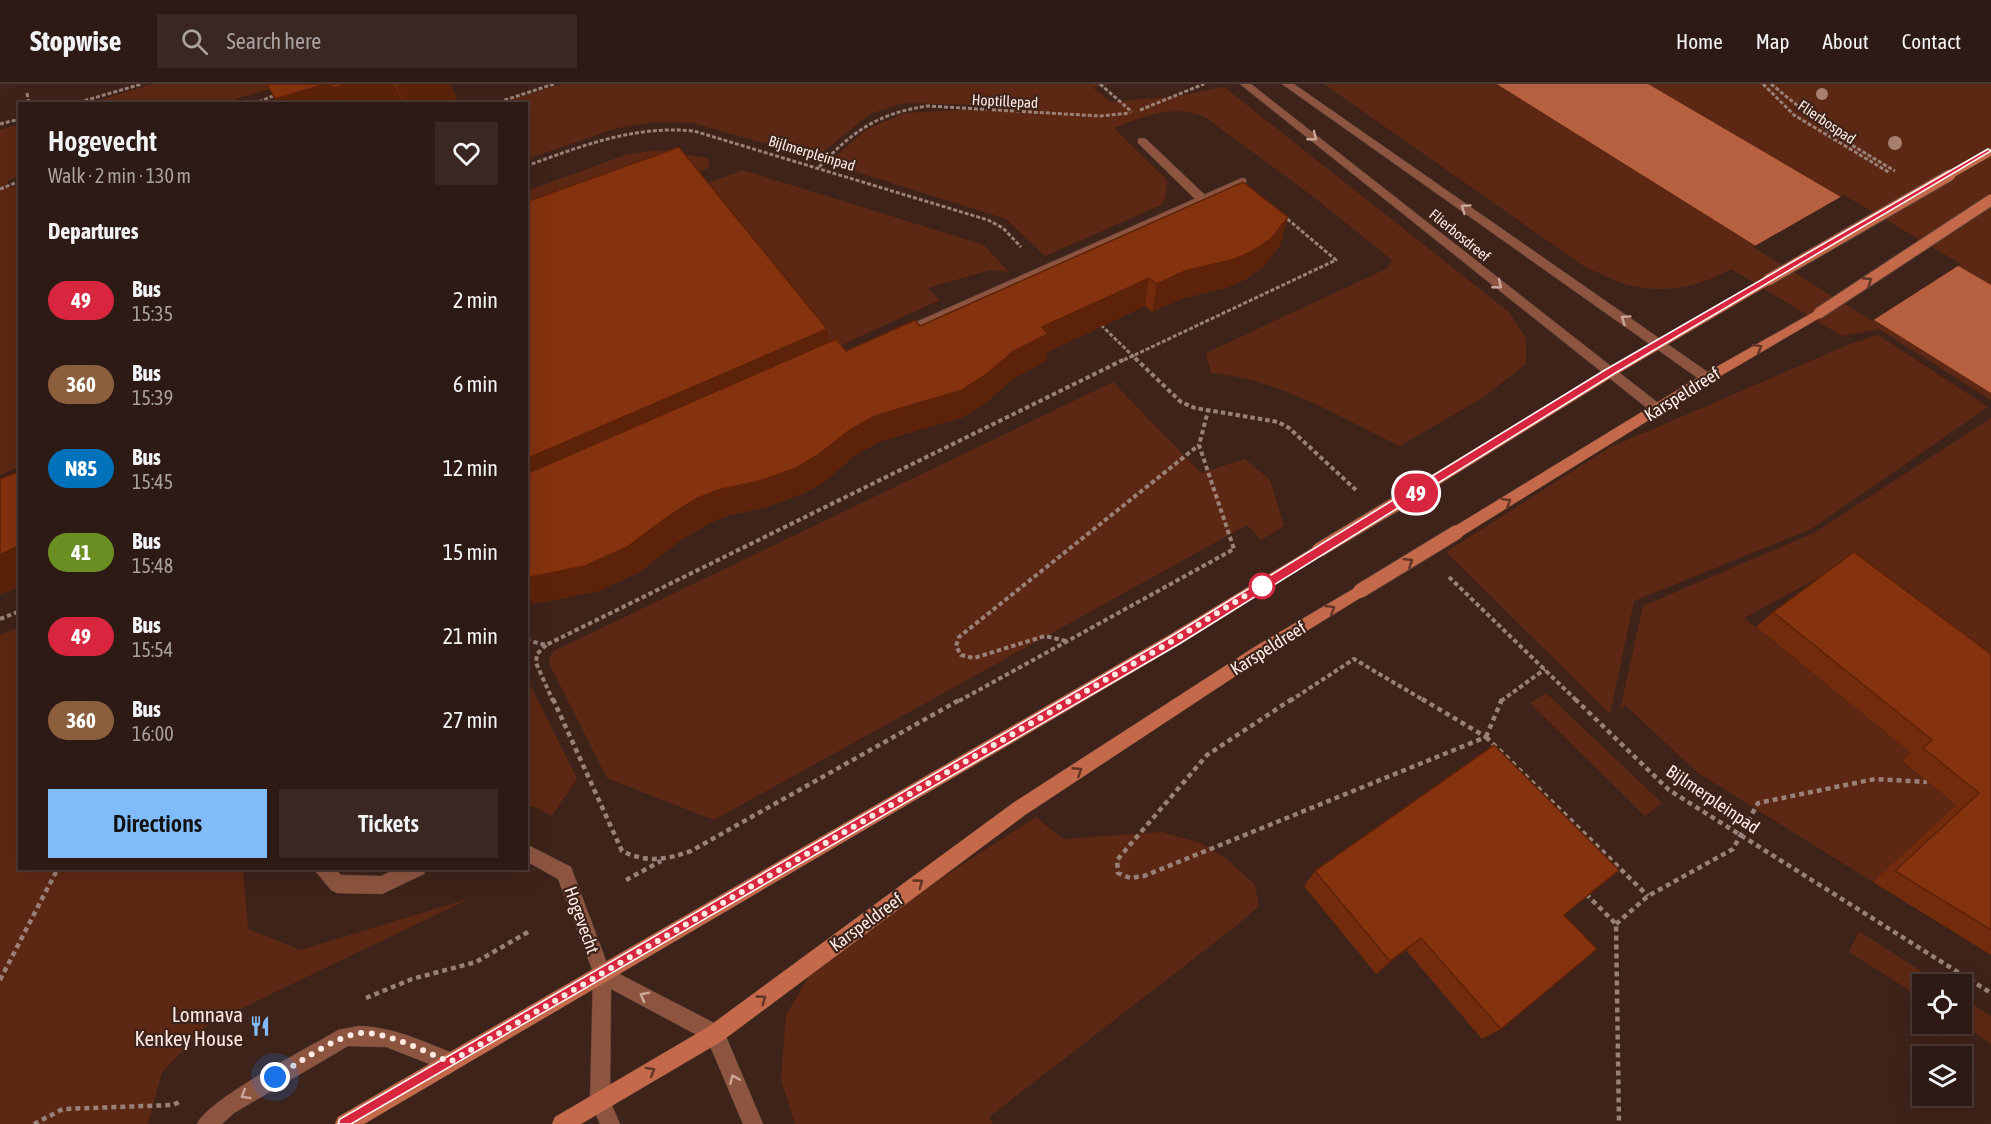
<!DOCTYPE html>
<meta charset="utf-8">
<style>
:root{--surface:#2e1a14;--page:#3a2722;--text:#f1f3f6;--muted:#a7a1a0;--line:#493834;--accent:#81bcfa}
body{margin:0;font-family:"Asap Condensed",sans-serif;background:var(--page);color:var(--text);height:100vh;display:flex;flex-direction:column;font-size:22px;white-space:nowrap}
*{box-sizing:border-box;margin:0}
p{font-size:20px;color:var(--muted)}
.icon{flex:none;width:33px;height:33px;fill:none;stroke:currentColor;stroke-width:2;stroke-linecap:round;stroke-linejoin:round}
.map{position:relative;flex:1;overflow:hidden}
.side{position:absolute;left:18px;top:18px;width:510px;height:768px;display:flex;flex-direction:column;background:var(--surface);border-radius:0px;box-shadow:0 6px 24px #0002,0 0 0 2px var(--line)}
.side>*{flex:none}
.badge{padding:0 12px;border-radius:20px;font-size:21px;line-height:39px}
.controls{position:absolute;left:1912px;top:890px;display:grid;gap:12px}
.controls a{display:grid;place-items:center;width:60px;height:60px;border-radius:0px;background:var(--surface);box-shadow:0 6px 24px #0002,0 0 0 2px var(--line);font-size:30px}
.you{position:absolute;width:30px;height:30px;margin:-15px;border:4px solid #fff;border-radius:50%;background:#1a73e8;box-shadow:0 0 0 9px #1a73e833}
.map>.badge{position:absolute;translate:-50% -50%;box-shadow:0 0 0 3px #fff}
h2{padding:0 30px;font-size:22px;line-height:54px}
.round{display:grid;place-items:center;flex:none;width:63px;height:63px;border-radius:0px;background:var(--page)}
.overview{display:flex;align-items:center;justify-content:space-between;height:102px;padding:0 30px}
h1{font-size:28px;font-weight:600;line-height:45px}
.action{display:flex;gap:12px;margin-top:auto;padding:12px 30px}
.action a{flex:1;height:69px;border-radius:0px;background:var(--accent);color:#111;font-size:24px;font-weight:600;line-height:69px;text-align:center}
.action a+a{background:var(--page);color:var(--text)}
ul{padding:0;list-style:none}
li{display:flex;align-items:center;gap:18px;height:84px;padding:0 30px}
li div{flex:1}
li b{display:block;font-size:22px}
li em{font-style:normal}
li .badge{min-width:66px;font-weight:700;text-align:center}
header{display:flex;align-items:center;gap:36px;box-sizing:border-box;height:84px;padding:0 30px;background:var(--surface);border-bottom:2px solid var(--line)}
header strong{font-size:28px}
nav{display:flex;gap:33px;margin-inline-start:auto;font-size:21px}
.search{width:420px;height:54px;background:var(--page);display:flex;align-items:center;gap:15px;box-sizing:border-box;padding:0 21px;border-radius:0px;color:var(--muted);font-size:22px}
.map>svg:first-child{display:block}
</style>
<header>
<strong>Stopwise</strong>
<div class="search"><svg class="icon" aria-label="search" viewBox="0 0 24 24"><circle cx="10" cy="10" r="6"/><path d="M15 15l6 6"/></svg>Search here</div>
<nav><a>Home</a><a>Map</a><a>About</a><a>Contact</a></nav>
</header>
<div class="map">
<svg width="1991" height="1040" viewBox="0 0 1991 1040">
<rect width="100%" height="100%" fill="#3e231a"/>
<g fill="#5d2813">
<path d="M153,0H285L223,19L86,20Z"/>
<path d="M561,0H1114L1092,3L1111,18L1178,12L1224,3L1509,228L1526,254V280L1484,313L1400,362C1339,333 1280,295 1211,289L1206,269L1388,184L1392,176L1311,111L1205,33C1174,19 1144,32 1114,44L1167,96L1166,112L1161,121L1045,172L1006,135L835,81L831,76L867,45L905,29L1032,22L903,19L870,30L818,72L803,70L693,39L655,38L617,44L527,75L526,20L502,19Z"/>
<path d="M1324,0H1991V316L1879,245L1842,252L1731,185C1697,204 1661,211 1622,199C1610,195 1600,188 1588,185Z"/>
<path d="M19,40V92L7,97L10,104L20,100L19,383L0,391V46Z"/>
<path d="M657,66L708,74L709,84L527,151V107L625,71Z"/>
<path d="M743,86L984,161L1009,188L990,186L928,204L940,216L826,268L696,104Z"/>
<path d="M1878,251L1988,323L1811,445L1634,517L1610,630L1446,468L1609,364L1850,260Z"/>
<path d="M1113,298L1201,389L1245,375L1270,396L1284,442L1261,456L1247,441L714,736L607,694L550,581L549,574L554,567Z"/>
<path d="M1991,334V601L1836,484L1744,534L1911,669L1902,678L1956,721L1873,798L1697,688L1625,621L1620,626L1643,522L1814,449Z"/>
<path d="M19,543L20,784L243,785L248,845L301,866L471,814L209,940L162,988L148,1040H0V551Z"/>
<path d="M526,592L577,695L552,732L535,723L527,722Z"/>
<path d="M1546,609L1662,719L1645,732L1530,619Z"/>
<path d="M1036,733L1063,755L1161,748L1201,759L1227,775L1255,801L1259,822L1236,842L989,1033L993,1040H795L781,996L786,931L812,887L861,846Z"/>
<path d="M1859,847L1941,900H1923V915L1849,868Z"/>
<path d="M1962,913L1991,932V960L1959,939H1962Z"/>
</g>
<path fill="#b7603f" d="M1497,0H1648L1991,201V309Z"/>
<path fill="#3e231a" d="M1844,111L1961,180L1872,237L1753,163Z"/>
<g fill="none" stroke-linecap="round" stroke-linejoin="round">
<g stroke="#593f36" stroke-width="1">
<g id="service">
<path d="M1142,54L1146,55L1205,111V117H1197L1138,59V55Z"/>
<path d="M359,942C394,943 425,958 457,971L460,978L457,985L450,988L386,963L348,962L234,1029L222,1040H197C208,1015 310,963 338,946Z"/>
</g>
</g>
<g stroke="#593f36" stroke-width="1">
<g id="minor">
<path d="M1242,94L1246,95V99L906,252L902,253L896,249L898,246Z"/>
<path d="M526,760L571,783L611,890L608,896L602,899L596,896L558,795L526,777Z"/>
<path d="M313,784H334L341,791L381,792L398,784H426L424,790L382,810L337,809L331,806Z"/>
</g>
</g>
<g stroke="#593f36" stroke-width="1">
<g id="tertiary">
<path d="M1240,0H1251L1662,322L1664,325L1662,328H1652Z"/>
<path d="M1282,0H1294L1712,291L1713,294L1712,297H1702Z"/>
<path d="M602,881L722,943L763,1040H743L708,957L611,905L610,1017L620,1040H600L590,1017L593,890L596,884Z"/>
</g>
</g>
<g stroke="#593f36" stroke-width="1">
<g id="secondary">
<path d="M1991,64V72L1954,93L1950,94L1944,91Z"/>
<path d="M1768,192L1774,196L1772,199L1614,292L1419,413H1409L1407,409L1409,405L1604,286Z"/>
<path d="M1819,225L1823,226L1825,229L1823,232L1712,297L1462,452H1452L1450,448L1452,444L1702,291Z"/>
<path d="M1319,460L1324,462L1326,466L1324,470L1179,561L364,1040H335L338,1033L1169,551Z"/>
<path d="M1360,501L1365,503L1367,507L1365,511L1266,572L1025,731L722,957L581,1040H552L555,1033L708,943L1013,719L1256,562Z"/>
</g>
</g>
<g stroke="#978179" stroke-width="3" stroke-dasharray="4 2" stroke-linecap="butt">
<path d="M1100,0L1132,28"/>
<path d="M1763,0L1794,31L1890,89"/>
<path d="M1771,0L1830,48L1895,87"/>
<path d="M27,9L29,20"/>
<path d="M73,20L142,0"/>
<path d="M253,20L278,10"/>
<path d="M493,20L554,0"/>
<path d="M1140,26L1204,0"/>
<path d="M0,40L20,35"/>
<path d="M526,82C582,62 634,41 694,47L988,136L1003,144L1021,163"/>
<path d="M819,83C853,47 878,29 928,22L1100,32L1130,29"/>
<path d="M0,105L20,97"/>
<path d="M1101,241L1137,276"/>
<path d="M1124,276L1336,176L1285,133"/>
</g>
<g stroke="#978179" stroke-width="4" stroke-dasharray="4.5 3" stroke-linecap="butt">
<path d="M1135,274L1181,318L1195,324L1278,338L1289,344L1356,406"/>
<path d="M1449,493L1577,617"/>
<path d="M0,535L20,527"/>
<path d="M526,556L546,561L1127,274"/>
<path d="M1066,557L1045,552L974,574L961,571L956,562L959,553L1199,361"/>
<path d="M546,561L537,570L536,579L553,617"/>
<path d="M959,617L1234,465L1199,361L1208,327"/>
<path d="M1290,617L1354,575L1425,617"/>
<path d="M1501,617L1545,585"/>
</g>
<g stroke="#978179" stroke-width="4.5" stroke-dasharray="5 4" stroke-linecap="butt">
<path d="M553,615L622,767C647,779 665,776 691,767L961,615"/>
<path d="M1292,615L1207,671L1117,776L1118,789L1130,794L1144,792L1486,653"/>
<path d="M1422,615L1486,653"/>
<path d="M1575,615L1669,706L1991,909"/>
<path d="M1486,653L1648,812"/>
<path d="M1486,653L1502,615"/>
<path d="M626,796L661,777"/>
<path d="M1586,810L1616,840L1619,1040"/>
<path d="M1616,840L1648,812L1733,765L1758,719L1875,695L1927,698"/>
<path d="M0,896L58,784"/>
<path d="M366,914L412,895L476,878L528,848"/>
<path d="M34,1040L63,1025L173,1021L179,1018"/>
</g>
<use href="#service" fill="#8d5540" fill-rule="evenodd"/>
<use href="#minor" fill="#8d5540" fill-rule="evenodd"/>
<use href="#tertiary" fill="#8d5540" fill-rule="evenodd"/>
<use href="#secondary" fill="#c46949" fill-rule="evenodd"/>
<g stroke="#593f36" stroke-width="13" stroke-linecap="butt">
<g id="secondary-bridge-far1">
<path d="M1768,196L1950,91"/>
<path d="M1819,229L1991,116"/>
</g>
</g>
<g stroke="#593f36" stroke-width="16" stroke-linecap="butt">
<g id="secondary-bridge">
<path d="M1319,466L1414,409"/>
<path d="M1360,507L1457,448"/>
</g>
</g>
<use href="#secondary-bridge-far1" stroke="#c46949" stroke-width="11"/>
<use href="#secondary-bridge" stroke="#c46949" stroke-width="14"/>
</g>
<g fill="#a67f71">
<circle cx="1822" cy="10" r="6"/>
<circle cx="1895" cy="59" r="7"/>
</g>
<g fill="#722b0c">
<path d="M267,0H450L459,20H278Z"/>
<path d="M1288,133L1280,161L1263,183L1244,196L1228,203L1180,215L1152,228L1145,222L1047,268L1046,277L1013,295L984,320L963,333L878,358L854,372L824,398L802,410L766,423L726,432L706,441L681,456L639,488L599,507L533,520L830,258L846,267L920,242Z"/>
<path d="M1773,528L1991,570V871L1873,798L1956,721L1902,677L1911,669L1756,543Z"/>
<path d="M1315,787L1564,831L1501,945L1482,955L1406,866L1376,890L1304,802Z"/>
</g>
<g fill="#5d230a">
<path d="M326,0H331L342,20H278L275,15Z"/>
<path d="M347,0H394L404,20H342L333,4Z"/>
<path d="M396,0H450L459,20H405Z"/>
<path d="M1288,133L1280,161L1263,183L1244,196L1228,203L1180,215L1152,228L1157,200Z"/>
<path d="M1149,194L1145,222L1047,268L1046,277L1013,295L984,320L963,333L878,358L854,372L824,398L802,410L766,423L726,432L706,441L681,456L639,488L599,507L533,520L526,510V494L670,431L696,415L850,346L1042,243Z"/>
<path d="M827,245L832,272L526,407V375Z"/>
<path d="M20,461V502L10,507L0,510V471Z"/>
<path d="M1421,854L1376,890L1390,877Z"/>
</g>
<g fill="#85320e" stroke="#5d230a" stroke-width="1.5">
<path d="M267,0H326L275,15Z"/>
<path d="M331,0H347L333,4Z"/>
<path d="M679,63L827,245L526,375V118Z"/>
<path d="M1243,98L1288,133L1271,155L1251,168L1235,175L1185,187L1157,200L1149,194L1042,243L1048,250L1014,267L984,292L962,306L875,332L850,346L818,371L796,384L759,397L718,406L696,415L670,431L627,463L585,482L526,494V390L836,255L846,267L915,236L920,242Z"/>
<path d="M20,387V461L0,471V395Z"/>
<path d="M1854,468L1991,570V846L1895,787L1979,709L1923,664L1932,656L1773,528Z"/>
<path d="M1494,661L1619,786L1564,831L1597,865L1501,945L1421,854L1390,877L1315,787Z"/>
</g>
<defs><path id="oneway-chevron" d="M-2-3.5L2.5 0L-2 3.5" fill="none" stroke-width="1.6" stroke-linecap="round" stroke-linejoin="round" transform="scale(1.5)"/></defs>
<g stroke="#caa79a">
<use href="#oneway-chevron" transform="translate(1313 53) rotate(39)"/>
<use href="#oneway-chevron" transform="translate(1465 124) rotate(-145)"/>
<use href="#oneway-chevron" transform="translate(1498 201) rotate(39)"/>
<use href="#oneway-chevron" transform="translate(1625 235) rotate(-145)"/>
<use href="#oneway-chevron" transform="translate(644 912) rotate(-152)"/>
<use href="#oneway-chevron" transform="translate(734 995) rotate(-113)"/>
<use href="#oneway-chevron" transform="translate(245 1011) rotate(149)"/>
</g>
<g stroke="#603426">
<use href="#oneway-chevron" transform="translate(1868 197) rotate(-33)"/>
<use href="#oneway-chevron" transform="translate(1758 264) rotate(-30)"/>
<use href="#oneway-chevron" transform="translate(1507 418) rotate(-31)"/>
<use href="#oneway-chevron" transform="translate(1409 478) rotate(-32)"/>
<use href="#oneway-chevron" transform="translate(1331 525) rotate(-31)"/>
<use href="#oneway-chevron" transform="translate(1078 687) rotate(-33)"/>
<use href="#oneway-chevron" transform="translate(919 799) rotate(-36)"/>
<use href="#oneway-chevron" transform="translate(762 915) rotate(-36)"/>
<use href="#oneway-chevron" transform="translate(651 987) rotate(-30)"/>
</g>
<path fill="#d7263d" stroke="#fff" stroke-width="1.5" d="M1988,65L1991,67L1612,291L1179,560L351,1040H338L340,1035L1170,553L1605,286Z"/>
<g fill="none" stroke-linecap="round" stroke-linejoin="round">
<path stroke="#fceae3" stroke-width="6" stroke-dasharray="0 10.8" d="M275,993C298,980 336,951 362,949C388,948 425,968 450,978L1174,556L1264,500L1262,502"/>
</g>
<defs>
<g id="restaurant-bare" transform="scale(1.62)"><path d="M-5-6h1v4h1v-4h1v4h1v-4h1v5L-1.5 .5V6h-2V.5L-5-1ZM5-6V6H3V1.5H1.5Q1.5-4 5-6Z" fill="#81bcfa" stroke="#3e231a" stroke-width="2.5" paint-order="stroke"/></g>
</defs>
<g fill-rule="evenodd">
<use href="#restaurant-bare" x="260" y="942"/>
</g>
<circle fill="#fff" stroke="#d7263d" stroke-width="3" cx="1262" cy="502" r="12"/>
<g text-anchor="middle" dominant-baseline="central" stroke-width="4.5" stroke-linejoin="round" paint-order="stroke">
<g font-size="15" fill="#fceae3" stroke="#3e231a">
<text transform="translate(1005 17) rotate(3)">Hoptillepad</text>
<text transform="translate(1827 38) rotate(34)">Flierbospad</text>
<text transform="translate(812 69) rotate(17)">Bijlmerpleinpad</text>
<text transform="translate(1460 151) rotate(39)">Flierbosdreef</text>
</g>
<g font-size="18" fill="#fceae3" stroke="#3e231a">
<text transform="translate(1682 310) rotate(-32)">Karspeldreef</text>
<text transform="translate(1268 564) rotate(-32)">Karspeldreef</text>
<text transform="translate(1713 715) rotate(34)">Bijlmerpleinpad</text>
<text transform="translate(582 836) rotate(70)">Hogevecht</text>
<text transform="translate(866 838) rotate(-36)">Karspeldreef</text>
</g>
<g font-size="21" fill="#fceae3" stroke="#3e231a" text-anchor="end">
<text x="243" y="930">Lomnava<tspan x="243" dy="24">Kenkey House</tspan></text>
</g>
</g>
</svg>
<div class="controls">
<a><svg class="icon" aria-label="locate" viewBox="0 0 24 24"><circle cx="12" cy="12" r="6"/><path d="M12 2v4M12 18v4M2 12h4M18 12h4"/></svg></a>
<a><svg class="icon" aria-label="layers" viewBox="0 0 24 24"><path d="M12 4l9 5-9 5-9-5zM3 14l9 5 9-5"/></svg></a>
</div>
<div class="you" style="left:275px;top:993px"></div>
<b class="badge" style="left:1416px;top:409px;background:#d7263d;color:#fff">49</b>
<section class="side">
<div class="overview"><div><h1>Hogevecht</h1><p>Walk · 2 min · 130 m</p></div><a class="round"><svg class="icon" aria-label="heart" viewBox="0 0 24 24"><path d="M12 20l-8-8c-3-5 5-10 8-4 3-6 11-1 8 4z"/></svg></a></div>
<h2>Departures</h2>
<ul>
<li><span class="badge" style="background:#d7263d;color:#fff">49</span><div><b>Bus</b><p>15:35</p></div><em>2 min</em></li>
<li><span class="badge" style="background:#8b5e3c;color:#fff">360</span><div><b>Bus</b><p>15:39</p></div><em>6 min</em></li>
<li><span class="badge" style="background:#0072bc;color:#fff">N85</span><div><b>Bus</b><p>15:45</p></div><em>12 min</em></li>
<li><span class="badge" style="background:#6b8e23;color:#fff">41</span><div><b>Bus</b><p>15:48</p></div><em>15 min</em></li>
<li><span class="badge" style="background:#d7263d;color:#fff">49</span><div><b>Bus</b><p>15:54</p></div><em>21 min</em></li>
<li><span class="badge" style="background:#8b5e3c;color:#fff">360</span><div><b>Bus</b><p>16:00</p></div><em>27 min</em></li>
</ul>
<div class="action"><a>Directions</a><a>Tickets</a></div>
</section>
</div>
